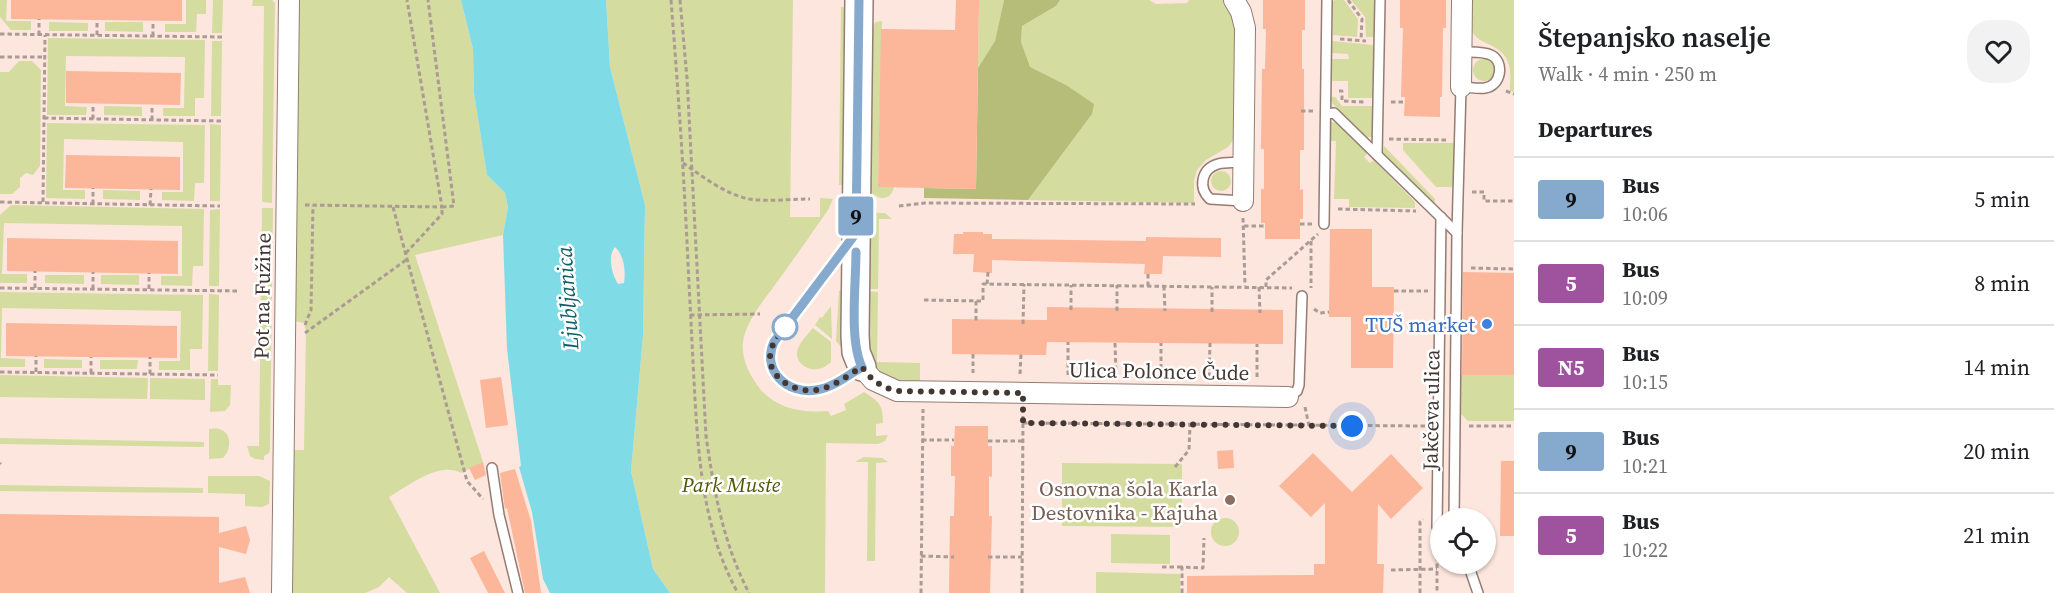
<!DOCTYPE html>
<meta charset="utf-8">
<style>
:root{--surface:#fff;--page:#f2f2f2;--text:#202124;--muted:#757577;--line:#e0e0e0}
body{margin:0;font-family:"Source Serif 4",serif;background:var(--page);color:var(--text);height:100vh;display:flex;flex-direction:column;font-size:22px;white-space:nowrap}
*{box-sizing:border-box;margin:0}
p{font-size:20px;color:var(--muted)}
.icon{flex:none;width:33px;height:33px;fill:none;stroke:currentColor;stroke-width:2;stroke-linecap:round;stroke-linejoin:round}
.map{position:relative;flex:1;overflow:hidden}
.details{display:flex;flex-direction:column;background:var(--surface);width:540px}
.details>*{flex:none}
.badge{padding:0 12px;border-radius:4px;font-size:21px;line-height:39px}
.fabs{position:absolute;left:1430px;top:508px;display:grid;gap:12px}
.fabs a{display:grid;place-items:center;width:66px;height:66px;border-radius:50%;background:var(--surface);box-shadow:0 2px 4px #0004;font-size:30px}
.you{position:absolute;width:30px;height:30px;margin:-15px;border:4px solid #fff;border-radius:50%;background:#1a73e8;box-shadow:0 0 0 9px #1a73e833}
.map>.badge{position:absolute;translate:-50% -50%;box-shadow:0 0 0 3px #fff}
h2{padding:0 24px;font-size:22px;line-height:54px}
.round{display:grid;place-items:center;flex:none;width:63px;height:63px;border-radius:24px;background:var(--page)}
.overview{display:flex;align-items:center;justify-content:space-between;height:102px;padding:0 24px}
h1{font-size:28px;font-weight:600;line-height:45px}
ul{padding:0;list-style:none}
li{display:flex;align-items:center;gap:18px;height:84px;padding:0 24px;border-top:2px solid var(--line)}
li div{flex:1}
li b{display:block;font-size:22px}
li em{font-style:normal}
li .badge{min-width:66px;font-weight:700;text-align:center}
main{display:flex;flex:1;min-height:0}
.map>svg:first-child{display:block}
</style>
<main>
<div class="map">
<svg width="1514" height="593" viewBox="0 0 1514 593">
<rect width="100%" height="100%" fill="#fce6dd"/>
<g fill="#d4dca0">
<path d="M0,0H7L6,21H31V30H11L0,17Z"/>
<path d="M186,0H206V14H197L196,32H165V24H186Z"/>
<path d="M213,0H223L222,33H212Z"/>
<path d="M253,0H272L275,3L272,203L262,202L264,6H252Z"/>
<path d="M298,0H461L473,49L474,93L487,175L505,193L508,207L503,235L415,255L483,462L461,473C439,461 408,486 389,497L440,593H407L389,577L379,587L365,593H291L292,450H304L306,332L304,323L294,321Z"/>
<path d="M606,0H793L790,217H820V198L833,199L828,210C812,233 796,256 780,278C767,297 746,319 743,342C741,359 750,376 760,389C778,409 803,413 828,411L831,416L846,410L844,404L864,392C879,402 883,404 883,423L876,424V436L888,435L885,441L878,444L826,443L825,593H670L653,569L631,471L643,336L645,205L610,67Z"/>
<path d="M979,0H1004L995,41L978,68Z"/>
<path d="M1060,0H1149L1156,4L1187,3L1189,0H1224L1235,11L1238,133L1228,147L1206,160L1197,170L1194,181V203L1028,200L1092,114L1066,85L1029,67L1021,42L1022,26L1056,6Z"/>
<path d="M1335,0H1344L1358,19L1357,37L1333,35L1332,2Z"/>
<path d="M1351,0H1375V37H1366L1365,17Z"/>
<path d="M1467,0H1514V92L1510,91C1511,69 1512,54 1488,44C1482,41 1477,39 1473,33C1468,24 1468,10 1467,0Z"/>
<path d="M841,7L849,8L847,185H839Z"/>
<path d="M882,21L878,187H894C890,204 874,199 867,187L870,30L876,22Z"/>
<path d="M49,22L88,23V31H49Z"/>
<path d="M105,22H143V32L105,31Z"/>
<path d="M48,38L205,40L204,98H195V116H163V108H184L185,57L66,56L65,106L87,107L86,115H47Z"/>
<path d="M212,41H222L221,116H211Z"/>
<path d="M1332,41L1374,45L1373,98H1348V81H1331L1332,59H1349L1348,54L1332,53Z"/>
<circle cx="1484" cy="70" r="11"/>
<path d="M19,61H32L41,70L40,166L33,175L26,173L20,178V187L12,194H0V72H9Z"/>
<path d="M1331,97H1335L1342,106H1374L1373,137H1366L1331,102Z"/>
<path d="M104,106L142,107V116L104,115Z"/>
<path d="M1331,122L1337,123L1368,153L1364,157L1370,163L1374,160L1415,202V208L1349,207V199H1334L1336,141H1330Z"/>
<path d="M47,123L205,125L204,183H195L194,201L162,200V192H183V142L64,139L63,190H85V199L46,198Z"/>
<path d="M210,124L221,125L220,201H210Z"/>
<path d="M1403,143H1456V187H1436L1403,150Z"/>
<path d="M1384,146L1435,199V205L1383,153Z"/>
<circle cx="1221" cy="181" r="10"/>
<path d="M103,190L140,191V200L103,199Z"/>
<path d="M11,205L204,209L203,266H193L192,286L161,285V276H182V226L4,223L2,274H27V283H0V215Z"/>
<path d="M262,208H273L270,449L269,453L264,456V460L255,459L250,456L247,446H259Z"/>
<path d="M220,209L219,286H209L210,210Z"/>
<path d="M874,213H885L892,219H879L878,289H866L870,217Z"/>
<path d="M45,275H84V284L45,283Z"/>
<path d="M101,275H139V285L101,284Z"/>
<path d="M839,291H846L842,348L836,341Z"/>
<path d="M866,291L878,292L877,362L920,363V383H899L883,377L868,359Z"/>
<path d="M0,292L203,295L202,349H190V370H159V361H180L181,311L2,308L1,358L25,359V367H0Z"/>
<path d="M209,294L219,295L218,371H208Z"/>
<path d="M831,306L832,339L815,325L820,317L822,318Z"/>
<path d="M813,328L831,342V362C827,365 823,369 818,369C808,371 796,363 797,353C797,345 808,334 813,328Z"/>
<path d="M44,359L82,360V368H44Z"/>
<path d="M100,360H138L137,369H100Z"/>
<path d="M0,375L148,378L147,399L0,397Z"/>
<path d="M1460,375H1514V421H1468L1461,414Z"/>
<path d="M150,378L205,379V400L150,399Z"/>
<path d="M211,379H218V385H231L230,405L225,411L210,412Z"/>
<path d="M209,429C213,429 216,428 219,429C233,433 231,450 223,458L209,459Z"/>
<path d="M0,438L204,442V447L0,444Z"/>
<path d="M864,457L882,458L888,462L876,463L875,561H867L868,462H855Z"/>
<path d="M1062,463L1182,464V527L1062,526Z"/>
<path d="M208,476H259L270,481L269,504L262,507L245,506V494L208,493Z"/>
<path d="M0,485L203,488V493L0,491Z"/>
<circle cx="1225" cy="532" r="14"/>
<path d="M1111,534L1170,535V564L1111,563Z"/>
<path d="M1096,572L1180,574V593H1096Z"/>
</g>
<path fill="#b5bd79" d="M1004,0H1060L1056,6L1022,26L1021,42L1030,67L1066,85L1094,104L1092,114L1028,200L924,198V188L976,189L978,68L995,41Z"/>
<path fill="#7fdce7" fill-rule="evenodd" d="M461,0H606L610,67L645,205L643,336L631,471L653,569L670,593H550L543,579L532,512L519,467L521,466L507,349L503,235L508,207L505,193L487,175L474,93L473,49ZM615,247C624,255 626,271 624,283L618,284C612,274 607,257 615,247Z"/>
<g fill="#fcb69a">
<path d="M11,0H182V21L11,19Z"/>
<path d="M956,0H979L976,189L878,187L881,29L955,30Z"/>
<path d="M1263,0H1305V30H1302V69H1304V150H1300V190L1303,189V219H1300V239H1265V223H1261V189H1264V149H1261L1262,69H1265L1266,29H1263Z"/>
<path d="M1400,0H1446V28H1443L1442,97H1440V117L1404,116L1405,97H1401L1403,28H1400Z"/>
<path d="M66,71L181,73L180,105L66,103Z"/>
<path d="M66,155L180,157V190L65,188Z"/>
<path d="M1330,229H1372V287H1394L1393,368H1351V317H1329Z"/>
<path d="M963,232H983V234H992V239L1146,241V237L1221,238V257L1163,256L1162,274H1144L1145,264L992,260V273L973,272L974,254H953L954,234H963Z"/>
<path d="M7,238L178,241V274L7,271Z"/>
<path d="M1463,272L1514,273V375H1462Z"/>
<path d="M1047,307L1283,310V344L1047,342L1046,355L952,354V319L1047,320Z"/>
<path d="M6,323L177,326V358L6,356Z"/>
<path d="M501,377L508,425L486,428L480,380Z"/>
<path d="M955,426H988V446H992V477L989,476V516H992L990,593H949L950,516H954L955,476H951V446H954Z"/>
<path d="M1233,450L1234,468L1218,469L1217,451Z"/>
<path d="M1313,453L1352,492L1391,454L1423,488L1391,519L1378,504L1377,564H1384L1383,593H1187V576L1314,575V564H1325V503L1311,517L1279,486Z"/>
<path d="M1501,461H1514V536H1500Z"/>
<path d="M483,462L486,475L475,480L469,468Z"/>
<path d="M515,469L531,521L541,593H525L507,508L505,509L500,473Z"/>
<path d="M0,514L219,517V533L246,526L250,540L246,554L219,547V583L245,577L250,593H0Z"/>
<path d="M484,551L505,593H488L470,558Z"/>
</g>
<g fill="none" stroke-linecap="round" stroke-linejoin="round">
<g stroke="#957c72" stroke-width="12">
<g id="lane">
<path d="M1326,114L1334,113L1457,233"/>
<path d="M1377,155L1380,0"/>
<path d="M1242,162C1235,163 1225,162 1218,164C1201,169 1198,188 1210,199L1243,201"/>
<path d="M1324,224L1327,0"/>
<path d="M849,242L774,342C761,371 788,395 817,390C833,387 846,377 859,368"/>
<path d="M1288,397L1297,391L1299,385L1302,296"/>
<path d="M492,468L499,515L518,593"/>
<path d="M1454,519L1457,233L1461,87C1469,87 1478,89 1485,88C1501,86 1505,62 1491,55C1483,51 1471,52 1462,52"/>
<path d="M1440,527H1437L1441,217"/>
<path d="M1468,564L1478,593"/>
</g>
</g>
<g stroke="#957c72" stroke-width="22">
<g id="street">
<path d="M1234,0L1241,12L1245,28L1243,201"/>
<path d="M1461,87L1462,0"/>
<path d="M862,367L873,380L897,391L1288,397"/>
<path d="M282,593L289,0"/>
</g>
</g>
<g stroke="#957c72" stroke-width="30">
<path id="secondary" d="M859,0L855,335L856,352L862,367"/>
</g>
<g stroke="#ac9b94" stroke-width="3" stroke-dasharray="4.5 3" stroke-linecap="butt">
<path d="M671,0C678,88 684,175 688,263C690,303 692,342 694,381C698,453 702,529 738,593"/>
<path d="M680,0L687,78L706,436C714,491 723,543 749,593"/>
<path d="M1348,0L1362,19L1361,40"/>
<path d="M0,34L222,37"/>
<path d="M39,35V19"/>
<path d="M97,35V20"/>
<path d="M153,36V21"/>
<path d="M1340,39L1366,41"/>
<path d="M0,57H44"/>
<path d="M1339,91H1342V101L1364,102"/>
<path d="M1506,91L1514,94"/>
<path d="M1391,102H1405"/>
<path d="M1301,111H1313"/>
<path d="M44,118L221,121"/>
<path d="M93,119V104"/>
<path d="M152,120V105"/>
<path d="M1389,139L1446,140"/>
<path d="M683,163C703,177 725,194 749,199C768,202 790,199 810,199"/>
<path d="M1472,192H1484V201H1514"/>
<path d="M0,202L220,206"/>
<path d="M43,202L45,35"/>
<path d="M93,204V188"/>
<path d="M150,205L151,189"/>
<path d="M305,205L442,207L407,0"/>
<path d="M899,206L925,203L1195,204"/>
<path d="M393,207L467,481L483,499"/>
<path d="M1338,209L1416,211"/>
<path d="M1243,218L1245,286"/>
<path d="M1300,224H1312"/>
<path d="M1244,226H1265"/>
<path d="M1311,241V288"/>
<path d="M406,253L442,214V207L454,206L428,0"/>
<path d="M1471,268L1514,269"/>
<path d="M1148,274V286"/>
<path d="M987,284L988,272"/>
<path d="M1164,286L1165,311"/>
<path d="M1259,287L1260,313"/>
<path d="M1266,287V280L1318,234"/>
<path d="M0,288L240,291"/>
<path d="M35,288V271"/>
<path d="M93,289V272"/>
<path d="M149,289V273"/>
<path d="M1394,291H1428"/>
<path d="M924,300L983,301V284L1292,288"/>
<path d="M976,301V322"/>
<path d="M1314,309L1320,313L1329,312"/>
<path d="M1071,310V285"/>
<path d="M1117,311V285"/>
<path d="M1212,312V287"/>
<path d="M690,315L760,314"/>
<path d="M1023,324L1024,284"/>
<path d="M305,325L311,310L313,206"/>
<path d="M305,333L406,260"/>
<path d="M1115,343L1116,375"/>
<path d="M973,354V373"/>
<path d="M0,372L218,375"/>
<path d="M36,372V356"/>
<path d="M91,373V357"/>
<path d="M150,374V357"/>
<path d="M1020,374L1021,354"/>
<path d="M1068,375V342"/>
<path d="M1161,376V343"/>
<path d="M1209,377L1210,343"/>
<path d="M1257,377V344"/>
<path d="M1305,407L1309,426"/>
<path d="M1023,423L1426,426"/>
<path d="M1469,426H1514"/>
<path d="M922,440H954"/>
<path d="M988,441H1022"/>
<path d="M0,463L1,464"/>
<path d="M1175,467L1189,450L1190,425"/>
<path d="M1437,541V593"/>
<path d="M921,556L954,557"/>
<path d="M988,557H1022"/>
<path d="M1162,567H1182"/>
<path d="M1391,570L1437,569"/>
<path d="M921,593L923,409"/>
<path d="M1022,593L1023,410"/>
<path d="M1182,593V567L1203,568L1204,538"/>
<path d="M1420,593V522L1423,519"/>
</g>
<use href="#lane" stroke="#fff" stroke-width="9"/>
<use href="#street" stroke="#fff" stroke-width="20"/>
<use href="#secondary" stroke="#fff" stroke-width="27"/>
</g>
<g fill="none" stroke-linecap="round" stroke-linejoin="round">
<g stroke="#fff" stroke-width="14">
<path id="line" d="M856,252C856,283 849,341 862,367C848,375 833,388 816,390C787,395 761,370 774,342L856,233L859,0"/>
</g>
<use href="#line" stroke="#86aacd" stroke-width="9"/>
<path stroke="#423732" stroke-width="6" stroke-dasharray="0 10.8" d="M785,327L788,323C782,332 773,340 771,351C764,376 795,394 816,390C833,388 848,375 862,367C871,380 881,387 897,391L1023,393V423L1352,426"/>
</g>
<circle fill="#3f7fe0" stroke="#fff" stroke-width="2" cx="1487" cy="324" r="6"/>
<circle fill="#fff" stroke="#86aacd" stroke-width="3" cx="785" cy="327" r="12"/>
<circle fill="#8d6e63" stroke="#fff" stroke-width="2" cx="1230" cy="500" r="6"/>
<g text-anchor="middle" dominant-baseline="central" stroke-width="5" stroke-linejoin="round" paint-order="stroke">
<g font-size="21" fill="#423732" stroke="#fff">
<text transform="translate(262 296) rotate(-89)">Pot na Fužine</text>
<text transform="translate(1159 371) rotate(1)">Ulica Polonce Čude</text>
<text transform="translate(1431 410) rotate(-89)">Jakčeva ulica</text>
</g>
<g font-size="21" fill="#366cbe" stroke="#fff" text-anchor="end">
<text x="1475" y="324">TUŠ market</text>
</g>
<g font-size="21" font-style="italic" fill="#515705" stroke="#fff">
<text x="731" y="484">Park Muste</text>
</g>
<g font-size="21" fill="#785e54" stroke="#fff" text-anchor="end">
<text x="1218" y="488">Osnovna šola Karla<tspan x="1218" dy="24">Destovnika - Kajuha</tspan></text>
</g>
<g font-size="22" font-style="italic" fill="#0e5f67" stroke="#fff">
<text transform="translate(567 298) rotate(-94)">Ljubljanica</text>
</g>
</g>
</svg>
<div class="fabs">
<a><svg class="icon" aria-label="locate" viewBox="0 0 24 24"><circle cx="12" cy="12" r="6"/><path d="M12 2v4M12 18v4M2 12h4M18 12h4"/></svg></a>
</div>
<div class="you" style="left:1352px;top:426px"></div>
<b class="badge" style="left:856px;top:216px;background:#86aacd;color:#111">9</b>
</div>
<section class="details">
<div class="overview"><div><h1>Štepanjsko naselje</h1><p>Walk · 4 min · 250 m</p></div><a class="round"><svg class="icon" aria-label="heart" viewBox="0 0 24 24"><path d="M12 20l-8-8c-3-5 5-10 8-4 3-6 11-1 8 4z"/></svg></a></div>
<h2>Departures</h2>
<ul>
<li><span class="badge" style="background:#86aacd;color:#111">9</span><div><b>Bus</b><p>10:06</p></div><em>5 min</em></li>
<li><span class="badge" style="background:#9f539e;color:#fff">5</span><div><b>Bus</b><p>10:09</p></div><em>8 min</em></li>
<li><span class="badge" style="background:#9f539e;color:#fff">N5</span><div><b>Bus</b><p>10:15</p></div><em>14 min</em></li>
<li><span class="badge" style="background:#86aacd;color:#111">9</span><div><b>Bus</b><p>10:21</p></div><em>20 min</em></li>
<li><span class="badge" style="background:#9f539e;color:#fff">5</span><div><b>Bus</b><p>10:22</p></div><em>21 min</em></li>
</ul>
</section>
</main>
